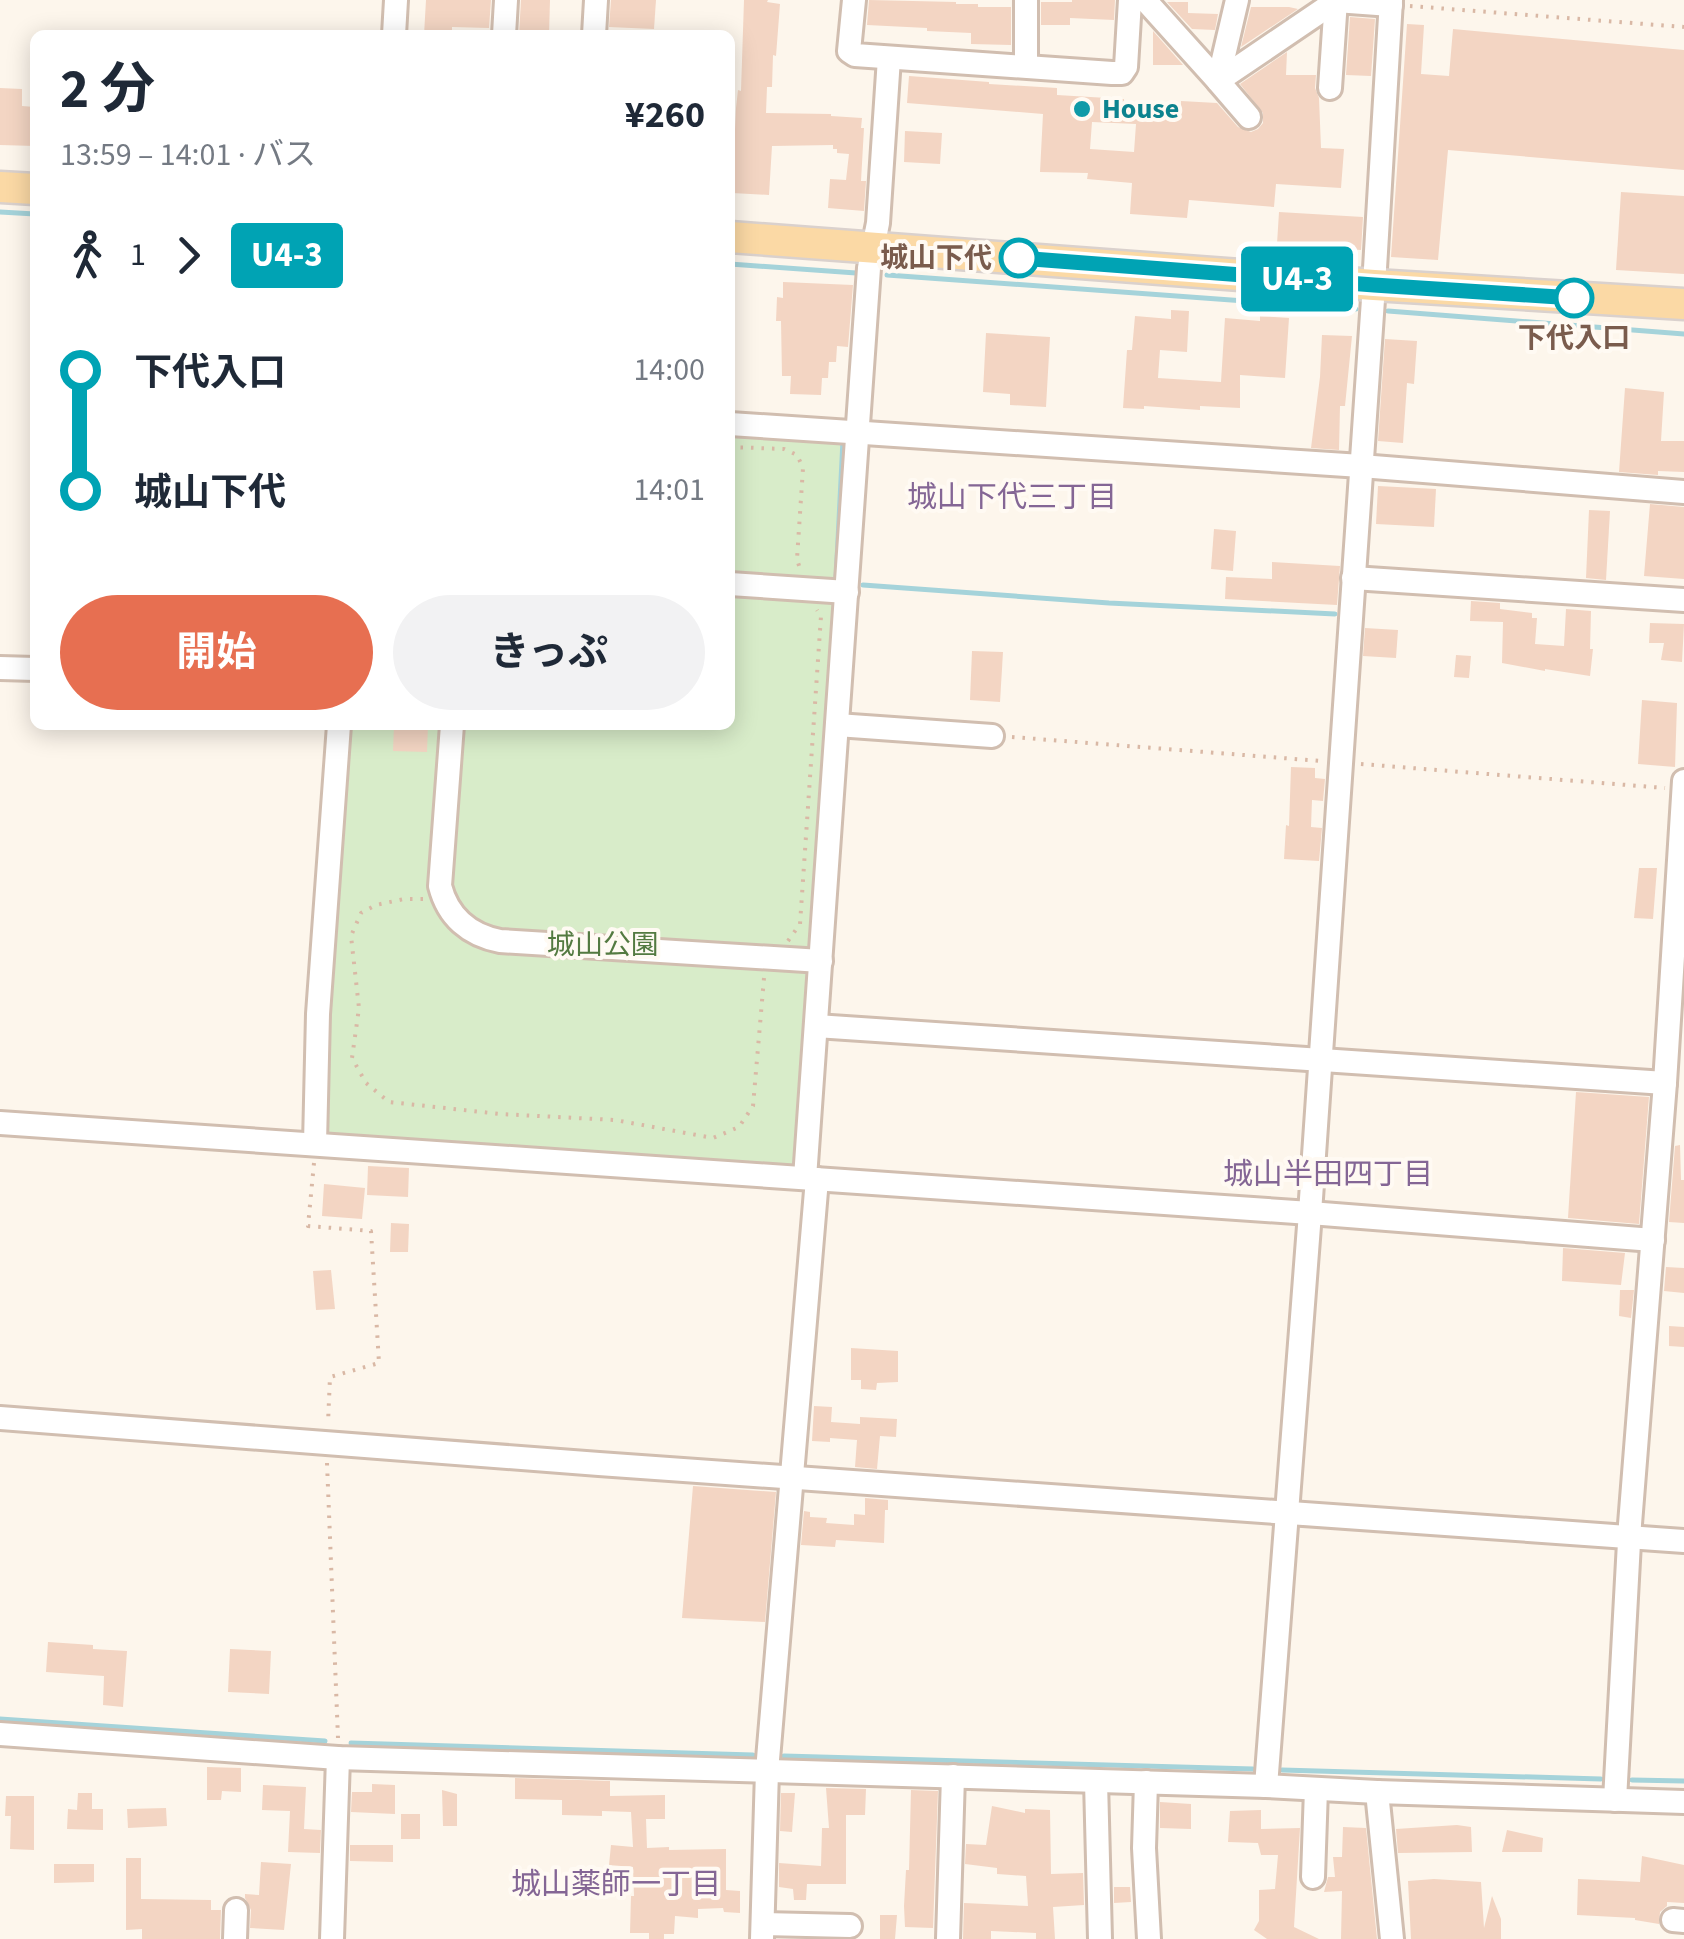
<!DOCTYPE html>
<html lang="ja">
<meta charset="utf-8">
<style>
:root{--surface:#fff;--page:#f2f2f3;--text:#1f2937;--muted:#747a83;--accent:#e76f51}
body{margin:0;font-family:"Source Sans 3","Noto Sans JP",sans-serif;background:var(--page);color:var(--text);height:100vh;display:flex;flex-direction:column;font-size:38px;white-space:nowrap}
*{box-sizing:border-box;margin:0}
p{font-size:32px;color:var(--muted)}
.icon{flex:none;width:55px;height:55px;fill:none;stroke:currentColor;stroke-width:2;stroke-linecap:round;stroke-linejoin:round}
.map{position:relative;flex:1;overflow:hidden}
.details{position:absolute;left:30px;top:30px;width:705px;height:700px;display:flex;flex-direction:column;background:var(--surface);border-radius:15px;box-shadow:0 5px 25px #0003}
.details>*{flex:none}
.badge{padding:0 20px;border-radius:8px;font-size:35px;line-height:65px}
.map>.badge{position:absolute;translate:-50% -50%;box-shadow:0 0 0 5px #fff}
.legs{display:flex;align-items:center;gap:15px;height:110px;padding:0 30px;font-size:32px}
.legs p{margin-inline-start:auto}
.head{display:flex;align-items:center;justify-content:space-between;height:170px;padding:0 30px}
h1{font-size:55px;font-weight:700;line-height:75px}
.primary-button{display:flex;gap:20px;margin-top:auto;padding:20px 30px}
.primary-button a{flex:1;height:115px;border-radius:60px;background:var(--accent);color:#fff;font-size:40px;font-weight:700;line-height:115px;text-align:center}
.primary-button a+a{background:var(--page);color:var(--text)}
ul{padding:0 30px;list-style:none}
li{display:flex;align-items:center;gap:35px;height:120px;font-size:38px}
li i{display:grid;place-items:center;width:15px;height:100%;margin:0 12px;background:currentColor}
li i::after{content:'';width:25px;height:25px;margin:-12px;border:8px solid;border-radius:50%;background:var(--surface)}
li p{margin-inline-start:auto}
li:first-child i{background:linear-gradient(#0000 50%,currentColor 0)}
li:last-child i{background:linear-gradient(currentColor 50%,#0000 0)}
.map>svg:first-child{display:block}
</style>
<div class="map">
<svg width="1684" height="1939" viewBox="0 0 1684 1939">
<rect width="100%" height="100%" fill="#fdf6ec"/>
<path fill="#d8ecc9" d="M730,428L858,433L805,1178L315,1144L344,725H730Z"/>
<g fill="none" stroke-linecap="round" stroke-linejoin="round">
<g stroke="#a5d3da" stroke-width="5">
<path d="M0,212L35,214"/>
<path d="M730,264L856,273"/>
<path d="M887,275L1356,309"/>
<path d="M1388,311L1684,334"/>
<path d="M836,580L843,440H839"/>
<path d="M863,585L1109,603L1335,614"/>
<path d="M0,1719L325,1741"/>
<path d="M351,1743L753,1755"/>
<path d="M784,1756L1253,1769"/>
<path d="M1282,1770L1601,1779"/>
<path d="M1632,1780L1684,1781"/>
</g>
</g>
<g fill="#f3d5c3" fill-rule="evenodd">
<path d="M426,0H491L489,28L452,27V35H424Z"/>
<path d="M521,0H550L549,35H519Z"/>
<path d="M611,0H656L654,29L609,27Z"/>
<path d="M744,0H768L767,2L780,4L776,56L773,55L772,87H767L766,113L831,114V116L862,118L861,128H864L861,181H866L864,211L828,208L830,179L846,180L849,154L837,153V149H833V145L772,146L769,195L732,193L736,108L738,90L741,91Z"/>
<path d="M869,0L956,2V4H978V7H1011V45L971,44V33L927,31V28L867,25Z"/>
<path d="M1072,0H1115L1114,20L1070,18V25H1041V2H1072Z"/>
<path d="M1167,2H1188V13L1218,14L1215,30L1192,29Z"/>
<path d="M1251,7H1289L1298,9L1241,47Z"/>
<path d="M1350,17L1375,19L1371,76L1346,75Z"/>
<path d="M1407,24L1424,25L1421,74L1449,76L1453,29L1684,50V170L1448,150L1438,260L1391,257Z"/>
<path d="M1153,31L1183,65H1153Z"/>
<path d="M1287,52L1286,75H1316L1315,88L1319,98L1321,148L1344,149L1341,188L1276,184L1274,207L1189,200L1187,218L1130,214L1132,183L1087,179L1088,173L1040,172L1043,114L907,103L909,76L989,82V84L1057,88V95L1124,99V103L1181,105V101L1217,103L1238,127L1251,132L1258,129L1263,123V113L1240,84ZM1092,122L1136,124L1134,152L1090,149Z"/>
<path d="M0,88L22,89V106L35,107V146L0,145Z"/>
<path d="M905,131L942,133L940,164L904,162Z"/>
<path d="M1621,192L1684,196V274L1616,270Z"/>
<path d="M1279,212L1363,217L1361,250L1277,244Z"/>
<path d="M783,282L853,285L848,347L837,346L836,362H829L828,378H822L821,395L790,394L791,376H782L781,321H776L777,297L783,298Z"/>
<path d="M1171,310L1189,311L1187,352L1160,350L1158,378L1221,382L1225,318L1260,321V316L1289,318L1285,378L1240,375V408L1200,406V410L1144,406V409L1123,408L1127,350H1132L1135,316L1171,319Z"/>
<path d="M986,333L1050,337L1046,407L1010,405V394L983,392Z"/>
<path d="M1322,335L1352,336L1345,406H1340L1339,450L1311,448L1320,377Z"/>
<path d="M1385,339L1417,341L1414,384L1407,383L1403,443L1378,441Z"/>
<path d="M1625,388L1664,392L1661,441H1684V472L1658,471V475L1619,472Z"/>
<path d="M1378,486L1436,489L1434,527L1376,524Z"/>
<path d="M1650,504L1684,507V579L1644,576Z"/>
<path d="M1589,510L1610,511L1606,580L1586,578Z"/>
<path d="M1214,529L1236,531L1233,571L1211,569Z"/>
<path d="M1272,562L1340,566L1337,605L1225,599L1226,577L1272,579Z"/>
<path d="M1471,601L1500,603V609L1532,613V618H1537L1535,644L1564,646L1566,609L1591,611L1590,649H1593L1590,676L1545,669V671L1502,663L1503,622L1470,621Z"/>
<path d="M1650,623L1684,624L1682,662L1661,660L1664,643H1649Z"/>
<path d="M1365,628L1398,630L1396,658L1363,656Z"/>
<path d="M972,651L1003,652L1000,702L970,700Z"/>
<path d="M1456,655L1471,656L1469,678L1454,677Z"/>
<path d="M1642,700L1677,703L1675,767L1638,764Z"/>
<path d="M394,725H428L427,752L393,751Z"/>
<path d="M1291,767L1315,768V778L1325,779L1323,801L1312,800L1311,827L1322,828L1319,861L1284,859L1286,825L1289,826Z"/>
<path d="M1639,868H1657L1653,919L1634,918Z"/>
<path d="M1576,1092L1649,1097L1639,1224L1568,1218Z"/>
<path d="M1680,1145L1681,1180H1684V1223L1669,1222L1675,1146Z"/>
<path d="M368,1166L409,1168L408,1197L367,1195Z"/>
<path d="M324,1184L365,1188L362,1219L322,1216Z"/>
<path d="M391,1223L409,1224L408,1252H390Z"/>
<path d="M1563,1248L1625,1253L1621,1285L1562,1281Z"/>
<path d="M1666,1267L1684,1268V1293L1664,1291Z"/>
<path d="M331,1270L335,1309L316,1310L313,1271Z"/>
<path d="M1620,1290H1634L1631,1318L1619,1316Z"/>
<path d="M1669,1326L1684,1327V1347L1669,1346Z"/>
<path d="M851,1348L898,1351V1382L877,1383L876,1390L861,1389V1380H851Z"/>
<path d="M814,1406L832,1407L831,1422L860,1424V1417L897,1419L896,1437L880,1436L877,1469L855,1467L857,1440L830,1438V1442L812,1441Z"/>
<path d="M693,1486L776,1492L765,1622L682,1618Z"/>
<path d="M865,1498L888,1500V1510H885L884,1543L836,1540L835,1547L801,1545L804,1511L810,1512V1517L827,1518L826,1523L854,1525V1514L865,1515Z"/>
<path d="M48,1642L93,1645V1649L127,1651L123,1707L103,1705L104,1676L46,1672Z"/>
<path d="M230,1649L271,1651L269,1694L228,1692Z"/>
<path d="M207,1767L241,1768V1792L222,1791L221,1800H207Z"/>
<path d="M515,1778L610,1781V1796L665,1795V1819H646L647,1848L669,1847V1850L726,1849V1890L740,1891V1913L724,1912L723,1908L698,1909V1918L675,1916L674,1934H664V1939H649V1933H630L631,1896H634L633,1867L609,1865L611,1845L633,1847L631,1812L602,1811V1816L562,1815V1800L515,1799Z"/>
<path d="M372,1784L395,1785V1814L351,1812L352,1792H372Z"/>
<path d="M263,1785L306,1787L304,1829L321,1830L320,1853L288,1852L290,1811L262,1810Z"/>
<path d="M826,1788L866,1789L865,1815H846V1884H807L806,1900H794L793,1889L779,1887V1863L821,1866L822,1828H829Z"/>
<path d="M442,1790L457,1794V1826H443Z"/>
<path d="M911,1790L938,1791L933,1928L905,1927L904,1906L906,1870H909Z"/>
<path d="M78,1793H92V1809H103V1830L67,1829L68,1809L77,1810Z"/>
<path d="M781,1793H795L792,1832L780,1831Z"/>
<path d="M6,1796H34V1850L10,1849L11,1816H5Z"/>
<path d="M1160,1802L1191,1804V1829L1160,1828Z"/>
<path d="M992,1806L1025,1813V1809L1050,1810L1051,1874L1083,1873L1084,1905L1053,1907L1055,1939H1036V1933L991,1931V1939H963L964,1903L1028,1906L1026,1876L997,1874V1868L965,1864L966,1844L986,1845Z"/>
<path d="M166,1808L167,1826L128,1828L127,1809Z"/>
<path d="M1261,1810V1829L1300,1828L1294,1927L1319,1939H1267L1254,1930L1259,1921V1890L1275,1889L1278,1855H1261L1258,1843L1228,1842L1230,1811Z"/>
<rect x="401" y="1814" width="19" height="25"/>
<path d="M1457,1825L1471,1827L1472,1852L1398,1853L1396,1829Z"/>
<path d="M1343,1827L1366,1828L1377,1939H1341L1342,1891L1324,1892L1328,1877H1335L1333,1857H1342Z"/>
<path d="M1507,1830L1543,1838L1542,1852H1502Z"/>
<path d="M350,1845H393V1862L350,1861Z"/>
<path d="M1642,1856L1684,1865V1903L1667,1902V1906L1660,1912L1659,1924L1635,1920V1918L1577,1915L1578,1879L1640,1882Z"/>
<path d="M126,1858H141V1899L211,1900V1910H221L220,1939H142V1929L126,1930Z"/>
<path d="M261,1862L291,1864L284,1930L250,1928L251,1910L245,1898V1894L259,1895Z"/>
<path d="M54,1864H94V1882L54,1883Z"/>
<path d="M1434,1879L1481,1882L1484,1928L1492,1896L1501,1919V1939H1411L1408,1881Z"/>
<path d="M1114,1887H1130L1131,1902L1114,1903Z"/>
<path d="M880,1915H897L895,1939H880Z"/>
</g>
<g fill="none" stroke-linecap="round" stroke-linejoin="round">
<g stroke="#d1beb0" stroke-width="28">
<g id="minor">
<path d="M854,0L849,51L855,55L1112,73H1122L1126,67L1130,0"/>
<path d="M1145,0L1218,81L1336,1L1391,5"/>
<path d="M1237,0L1218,81L1249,117"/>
<path d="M394,35L396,0"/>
<path d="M504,35L506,0"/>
<path d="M594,35L596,0"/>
<path d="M1026,66V0"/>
<path d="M1330,88L1336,0"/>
<path d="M730,424L1361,466L1684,492"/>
<path d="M1353,578L1684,600"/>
<path d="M730,584L847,592"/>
<path d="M0,668L35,669"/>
<path d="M452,725L440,886C448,917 469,935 500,941L821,961"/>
<path d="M837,725L992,736"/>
<path d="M816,1026L1665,1083"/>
<path d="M0,1123L1310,1213L1653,1240"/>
<path d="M315,1144L318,1014L339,725"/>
<path d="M805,1178L869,268L878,223L889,58"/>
<path d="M0,1418L599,1464L1684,1541"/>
<path d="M0,1734L338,1758L1266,1786L1377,1792L1684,1802"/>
<path d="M1096,1781L1100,1939"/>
<path d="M1146,1782L1144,1848L1149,1939"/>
<path d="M1266,1786L1310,1213L1374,285L1391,0"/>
<path d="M1377,1792L1392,1939"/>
<path d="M1615,1800L1630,1524L1665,1083L1684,781"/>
<path d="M1313,1877L1316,1789"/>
<path d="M1673,1920L1684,1921"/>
<path d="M763,1924L850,1926"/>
<path d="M235,1939L236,1910"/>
<path d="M332,1939L338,1758"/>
<path d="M762,1939L767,1771L817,1179"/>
<path d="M948,1939L953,1776"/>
</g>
</g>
<g stroke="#dad1cd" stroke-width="35">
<g id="major">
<path d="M0,187L35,189"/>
<path d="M730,237L1374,285L1684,304"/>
</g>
</g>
<g stroke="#d9b8a5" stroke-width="4" stroke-dasharray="2.5 8" stroke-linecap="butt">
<path d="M1410,6L1684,27"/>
<path d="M730,447L784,449L797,455L803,468L797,559L800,569"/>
<path d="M1012,737L1321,761"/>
<path d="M1361,764L1665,788"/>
<path d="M423,899H404L376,905L361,913L351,936L359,1008L352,1058L366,1083L389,1102L500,1114L615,1120L713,1138L739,1127L753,1106L764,978"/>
<path d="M788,941L800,924L821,616L817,610"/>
<path d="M314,1163L308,1226L371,1231L379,1363L330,1377L328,1423"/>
<path d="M327,1463L338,1738"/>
</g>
<use href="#minor" stroke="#fff" stroke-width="22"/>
<use href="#major" stroke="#fbd9a5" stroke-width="30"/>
</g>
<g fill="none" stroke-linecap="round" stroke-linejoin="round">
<g stroke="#fff" stroke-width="22">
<path id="line-1" d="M1019,258L1374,285L1574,298"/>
</g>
<use href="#line-1" stroke="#00a3b4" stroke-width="15"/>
</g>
<circle fill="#0f9aa8" stroke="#fffaf3" stroke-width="4" cx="1082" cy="109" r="10"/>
<g fill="#fff" stroke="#00a3b4" stroke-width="5">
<circle cx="1019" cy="258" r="18"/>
<circle cx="1574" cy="298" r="18"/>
</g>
<g text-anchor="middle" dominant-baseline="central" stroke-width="8" stroke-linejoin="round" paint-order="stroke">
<g font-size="28" font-weight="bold" fill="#0d838f" stroke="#fffaf3" text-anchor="start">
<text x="1102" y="109">House</text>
</g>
<g font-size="28" font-weight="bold" fill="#7a5c4d" stroke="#fffaf3" text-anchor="end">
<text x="992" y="258">城山下代</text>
<text x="1574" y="338" text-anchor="middle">下代入口</text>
</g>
<g font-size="28" fill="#537a41" stroke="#fffaf3">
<text x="603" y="945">城山公園</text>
</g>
<g font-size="30" fill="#846695" stroke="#fffaf3">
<text x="1012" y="497">城山下代三丁目</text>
<text x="1328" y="1174">城山半田四丁目</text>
<text x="616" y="1884">城山薬師一丁目</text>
</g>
</g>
</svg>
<b class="badge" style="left:1297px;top:279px;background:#00a3b4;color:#fff">U4-3</b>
<section class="details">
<div class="head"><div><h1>2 分</h1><p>13:59 – 14:01 · バス</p></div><b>¥260</b></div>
<div class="legs"><svg class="icon" aria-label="walk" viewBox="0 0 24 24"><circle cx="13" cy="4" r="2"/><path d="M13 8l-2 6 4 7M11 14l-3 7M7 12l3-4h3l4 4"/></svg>1<svg class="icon" aria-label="forward" viewBox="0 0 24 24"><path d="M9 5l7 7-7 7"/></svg><b class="badge" style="background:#00a3b4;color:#fff">U4-3</b></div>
<ul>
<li><i style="color:#00a3b4"></i><b>下代入口</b><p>14:00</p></li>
<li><i style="color:#00a3b4"></i><b>城山下代</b><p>14:01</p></li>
</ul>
<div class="primary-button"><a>開始</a><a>きっぷ</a></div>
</section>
</div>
